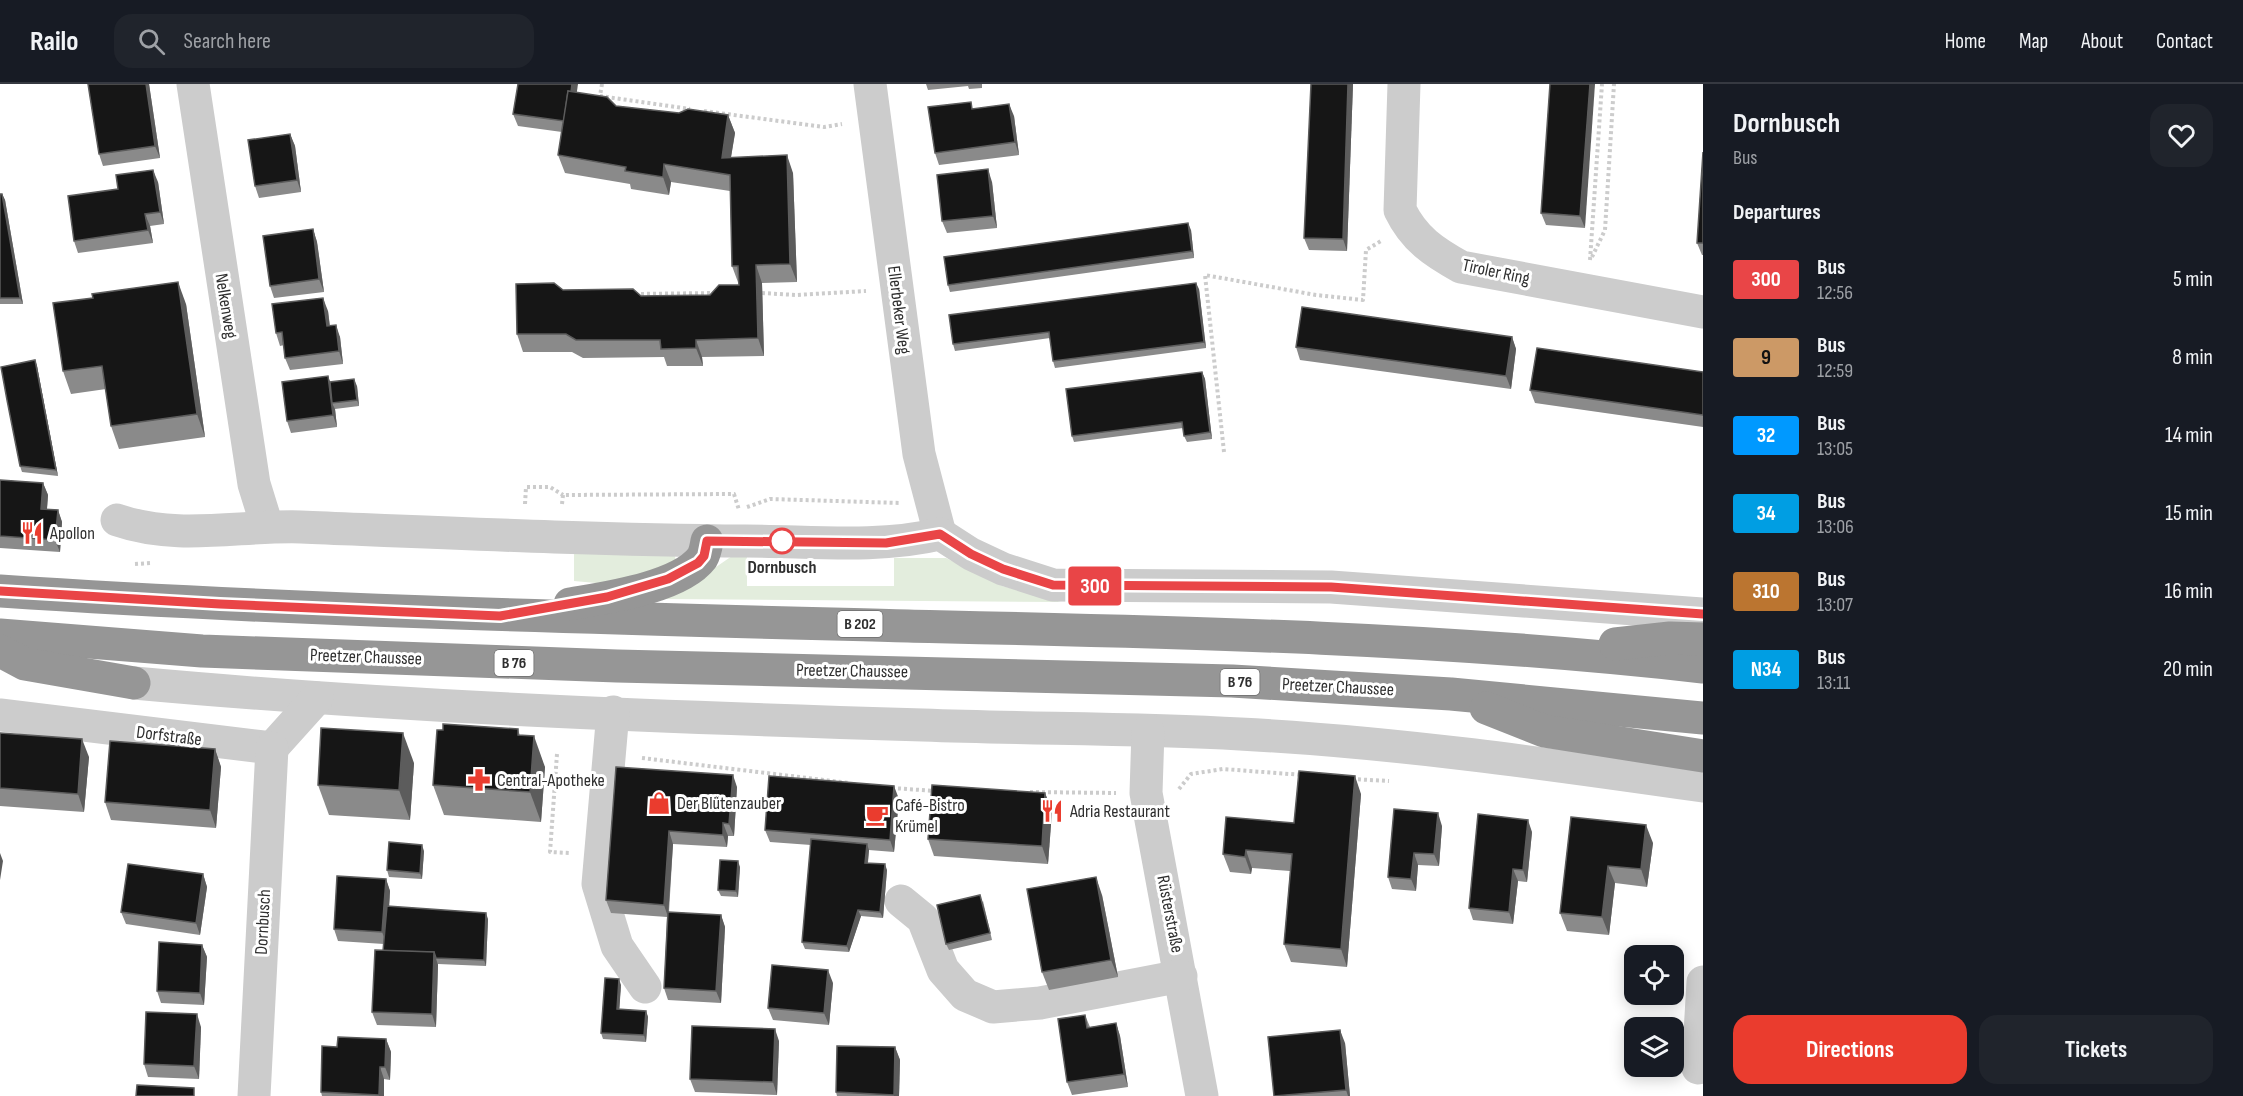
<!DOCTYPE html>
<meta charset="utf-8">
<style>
:root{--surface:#171b24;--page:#20242c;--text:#f1f3f6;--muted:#9ea1a6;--line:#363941;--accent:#ea3c2e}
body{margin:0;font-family:"Sofia Sans Condensed",sans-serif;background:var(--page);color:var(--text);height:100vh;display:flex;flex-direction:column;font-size:22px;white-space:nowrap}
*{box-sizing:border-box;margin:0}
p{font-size:20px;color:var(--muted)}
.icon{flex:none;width:33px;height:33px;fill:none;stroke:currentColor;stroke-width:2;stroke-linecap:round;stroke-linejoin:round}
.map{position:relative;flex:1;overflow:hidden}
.details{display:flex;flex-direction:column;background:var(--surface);width:540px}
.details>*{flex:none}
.badge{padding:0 12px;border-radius:4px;font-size:21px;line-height:39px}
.controls{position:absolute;left:1624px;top:861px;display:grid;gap:12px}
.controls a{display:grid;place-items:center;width:60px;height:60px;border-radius:12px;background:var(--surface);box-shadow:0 3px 15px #0003;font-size:30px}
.map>.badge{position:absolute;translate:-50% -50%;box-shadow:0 0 0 3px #fff}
h2{padding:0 30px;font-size:22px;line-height:54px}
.round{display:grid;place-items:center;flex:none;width:63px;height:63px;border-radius:18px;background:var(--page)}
.summary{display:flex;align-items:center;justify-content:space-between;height:102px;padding:0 30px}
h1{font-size:28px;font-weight:700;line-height:45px}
.button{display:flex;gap:12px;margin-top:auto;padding:12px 30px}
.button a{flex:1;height:69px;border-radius:18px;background:var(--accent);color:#fff;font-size:24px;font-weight:700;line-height:69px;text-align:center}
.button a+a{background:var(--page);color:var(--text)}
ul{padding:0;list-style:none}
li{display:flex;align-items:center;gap:18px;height:78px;padding:0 30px}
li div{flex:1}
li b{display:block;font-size:22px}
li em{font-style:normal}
li .badge{min-width:66px;font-weight:700;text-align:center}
header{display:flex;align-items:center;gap:36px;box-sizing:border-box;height:84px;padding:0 30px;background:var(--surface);border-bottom:2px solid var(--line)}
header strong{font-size:28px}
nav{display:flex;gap:33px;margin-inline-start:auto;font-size:21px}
.search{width:420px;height:54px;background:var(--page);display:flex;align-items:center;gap:15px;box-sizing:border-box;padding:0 21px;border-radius:18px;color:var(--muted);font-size:22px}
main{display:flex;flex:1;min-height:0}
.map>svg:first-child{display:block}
</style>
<header>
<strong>Railo</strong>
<div class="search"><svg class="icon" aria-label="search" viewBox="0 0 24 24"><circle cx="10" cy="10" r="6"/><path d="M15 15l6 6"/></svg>Search here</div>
<nav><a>Home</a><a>Map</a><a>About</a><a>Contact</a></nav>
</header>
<main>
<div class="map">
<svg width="1703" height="1012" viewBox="0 0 1703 1012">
<rect width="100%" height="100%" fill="#fff"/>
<g fill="#e3eddd">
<path d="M574,468L674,470L677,479L607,500L574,497Z"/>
<path d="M732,472H747V502H894V474H946L1002,502L1061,518L662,515L687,503Z"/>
</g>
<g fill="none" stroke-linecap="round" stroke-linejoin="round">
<g stroke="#ccc" stroke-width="4" stroke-dasharray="3 3" stroke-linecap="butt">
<path d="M602,0L600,12L690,25"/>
<path d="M704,27L824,43L842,40"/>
<path d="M1592,173L1605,146L1614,0"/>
<path d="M1590,176L1602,0"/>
<path d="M762,209L796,211L866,207"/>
<path d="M635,210L714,209"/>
<path d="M1224,368L1205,191L1316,211L1363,216L1366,166L1381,157"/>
<path d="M525,420L526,403H550L563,411"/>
<path d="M562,420L563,411L734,410L739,426"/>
<path d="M747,423L770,415L900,419"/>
<path d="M135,480L152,479"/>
<path d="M557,670L550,768L569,769"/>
<path d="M642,674L849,699"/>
<path d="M1352,695L1389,697"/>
<path d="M892,704L936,707"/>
<path d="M1179,705L1191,690L1223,685L1303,691"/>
<path d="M1030,708L1116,709"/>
</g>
<g stroke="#ccc" stroke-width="33">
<path d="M193,0L254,400L267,442"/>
<path d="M870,0L919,370L940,450"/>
<path d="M1404,0L1400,126C1414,155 1434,168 1461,183L1703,228"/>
<path d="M117,436C178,457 239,441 301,443C449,449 598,456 746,457C810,457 876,465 940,450L971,470L1003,485L1053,501L1331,503L1703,530"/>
<path d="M134,599C396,623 660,633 923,641C1029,645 1134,644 1240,650C1395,658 1549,680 1703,702"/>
<path d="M613,628L598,800L617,862L645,903"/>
<path d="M0,631L272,664L317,614"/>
<path d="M1148,647L1146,709L1202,1012"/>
<path d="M901,817L923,835L943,886L965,911L993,923L1040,919L1181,892"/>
<path d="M1698,984L1703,898"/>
<path d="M254,1012L272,664"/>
</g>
<g stroke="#969696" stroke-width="33">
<path d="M0,507C302,527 605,534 908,542C1173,548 1439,553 1703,583"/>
<path d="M570,520C604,514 679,504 702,474C705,469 706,463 707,457"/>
<path d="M0,551L202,567L617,582L1232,597L1451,610L1703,634"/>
<path d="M1615,560L1670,554L1703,555"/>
<path d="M0,567L25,580L134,599"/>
<path d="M1486,624L1544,647L1703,672"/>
</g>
</g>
<g fill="#8a8a8a">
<path d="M88,0H149L160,74L103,82L99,70Z"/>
<path d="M926,0H982V4L969,5L968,2L928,6Z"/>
<path d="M1311,0H1353L1347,167L1309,166L1304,154Z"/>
<path d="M1550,0L1585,144L1546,141L1541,129Z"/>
<path d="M577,9L616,22L679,29L728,31L735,49L731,73L793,89L797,198L762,199L764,272L702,273L703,282H667L664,273L583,274L572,268H523L517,250L563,206L641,212L710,211L739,201L732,182L730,107L671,98L669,111L631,105L630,100L565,89L558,71L562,48L518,42L513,30Z"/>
<path d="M973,25L1014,32L1019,71L939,81L935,69Z"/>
<path d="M290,50L295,62L301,108L259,114L255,102Z"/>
<path d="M1703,68V171H1702L1697,159Z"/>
<path d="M158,98L164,140L150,142L153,159L78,169L74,157Z"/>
<path d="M992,98L997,144L947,149L942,137Z"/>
<path d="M0,110H2L5,116L23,220H0Z"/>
<path d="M313,145L317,158L324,208L274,214L270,202Z"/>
<path d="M1191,146L1194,174L950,208L948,201Z"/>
<path d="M1199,205L1206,264L1055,284L1053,277L1050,254L955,267L953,260Z"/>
<path d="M186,220L205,353L119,365L111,342L106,305L71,310L63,287Z"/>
<path d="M328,227L330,242L340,253L343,280L290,286L285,274L284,261L280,262L276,249Z"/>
<path d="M1512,253L1516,265L1511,305L1300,276L1296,263Z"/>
<path d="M35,276L37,282L58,392L22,388L20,382Z"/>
<path d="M1202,288L1205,295L1212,355L1187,358L1184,352L1183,344L1074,358L1072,352Z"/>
<path d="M1703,288V343L1535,319L1530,306Z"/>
<path d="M328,292L330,298L357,302L359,322L335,325L337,343L291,349L287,337Z"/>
<path d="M0,396L43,399L48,411L47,425L58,426L62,438L60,468L0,464Z"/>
<path d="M518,645L520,652L545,683L541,738L444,731L433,701L443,646Z"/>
<path d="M0,649L89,673L84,728L0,722Z"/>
<path d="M215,665L221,683L216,744L111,736L105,718Z"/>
<path d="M414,679L410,736L329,731L318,701Z"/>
<path d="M616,683L737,703L734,752H728L727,763L673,760L669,828L721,831L725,843L721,919L668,916L664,904L667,833L611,829L606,816Z"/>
<path d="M1045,709L1052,727L1048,780L934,772L928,755Z"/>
<path d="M1361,710L1347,883L1291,878L1284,860L1290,787L1252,784L1251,790L1230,788L1223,770Z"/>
<path d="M899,715L894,768L869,766L868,779L887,786L883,834L861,832L849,868L805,865L802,858L811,761L770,758L765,746Z"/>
<path d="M1571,733L1653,759L1647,803L1615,799L1609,851L1567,847L1560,829Z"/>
<path d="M1442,742L1439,782L1418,781L1416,807L1392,805L1388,793Z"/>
<path d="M1532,748L1527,798L1518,797L1513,840L1473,836L1469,824Z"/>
<path d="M424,767L422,795L389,793L387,786Z"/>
<path d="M740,783L738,813L721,812L718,806Z"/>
<path d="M203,790L207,803L200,851L126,840L121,828Z"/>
<path d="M386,795L390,807L389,822L488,835L486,882L438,880L436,943L377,941L372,928L384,860L338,857L334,845Z"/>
<path d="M1102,811L1118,893L1049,906L1042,888Z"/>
<path d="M983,817L992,856L949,866L946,860Z"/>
<path d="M202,861L207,873L204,921L161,919L157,907Z"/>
<path d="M833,899L829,941L773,936L768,924Z"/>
<path d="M621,901L619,925L646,927L648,933L646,958L603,955L601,949Z"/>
<path d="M1085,931L1090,943L1116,939L1120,952L1128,1003L1072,1011L1067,998Z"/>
<path d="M201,943L199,995L148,993L144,980Z"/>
<path d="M386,955L391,968L390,996L384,995V1012H322L321,1008L337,963Z"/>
<path d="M779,957L777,1011L695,1008L690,995Z"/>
<path d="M1345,959L1350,1012H1274Z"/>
<path d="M895,963L900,976L899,1012H837L836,1008Z"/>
</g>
<g fill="#5c5c5c">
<path d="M146,0H149L160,74L155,62Z"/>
<path d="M572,0H578L571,49L567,37Z"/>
<path d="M1348,0H1353L1347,167L1343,155Z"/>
<path d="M1590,0H1595L1585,144L1580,132Z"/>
<path d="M1009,20L1014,32L1019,71L1015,58Z"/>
<path d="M728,31L735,49L728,91L722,74Z"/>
<path d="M290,50L295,62L301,108L297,96Z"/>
<path d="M787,71L793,89L797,198L790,180Z"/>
<path d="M664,80L671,98L669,111L663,93Z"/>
<path d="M988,85L992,98L997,144L993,132Z"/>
<path d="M153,86L158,98L164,140L160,128Z"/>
<path d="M2,110L5,116L23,220L20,214Z"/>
<path d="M145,130L150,142L153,159L148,146Z"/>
<path d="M1188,139L1191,146L1194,174L1192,167Z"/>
<path d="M313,145L317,158L324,208L319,195Z"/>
<path d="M756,181L762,199L764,272L758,254Z"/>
<path d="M178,198L186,220L205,353L197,330Z"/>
<path d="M1196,199L1199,205L1206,264L1204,258Z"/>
<path d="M323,214L328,227L331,254L327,242Z"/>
<path d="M336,241L340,253L343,280L339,267Z"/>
<path d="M1512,253L1516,265L1511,305L1506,292Z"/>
<path d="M696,256L702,273L703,282L696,264Z"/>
<path d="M35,276L37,282L58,392L56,386Z"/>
<path d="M1202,288L1205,295L1212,355L1210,348Z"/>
<path d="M328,292L332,304V319L335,325L337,343L333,331Z"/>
<path d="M354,295L357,302L359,322L357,316Z"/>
<path d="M43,399L48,411L46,437L41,425Z"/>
<path d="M58,426L62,438L60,468L55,456Z"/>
<path d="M403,649L414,679L410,736L399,706Z"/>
<path d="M534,652L545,683L541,738L530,708Z"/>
<path d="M82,655L89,673L84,728L78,710Z"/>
<path d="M215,665L221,683L216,744L210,726Z"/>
<path d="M733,691L737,703L734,752L729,740Z"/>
<path d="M1355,692L1361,710L1347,883L1341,865Z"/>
<path d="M894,702L899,715L894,768L890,756Z"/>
<path d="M1045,709L1052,727L1048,780L1042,762Z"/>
<path d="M1438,729L1442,742L1439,782L1434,770Z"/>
<path d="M1528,736L1532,748L1527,798L1523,786Z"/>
<path d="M723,739L728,752L727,763L723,751Z"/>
<path d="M1646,741L1653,759L1647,803L1641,785Z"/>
<path d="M669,747L673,760L668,833L664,821Z"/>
<path d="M867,760L869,766L867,785L865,779Z"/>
<path d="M422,761L424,767L422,795L420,789Z"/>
<path d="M1246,766L1252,784L1251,790L1245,773Z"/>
<path d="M0,769L3,777L0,796Z"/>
<path d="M1414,769L1418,781L1416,807L1411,795Z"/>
<path d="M738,777L740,783L738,813L736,807Z"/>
<path d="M885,780L887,786L883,834L880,828Z"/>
<path d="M1608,782L1615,799L1609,851L1602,833Z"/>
<path d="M1513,785L1518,797L1513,840L1509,828Z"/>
<path d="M203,790L207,803L200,851L196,839Z"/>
<path d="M1096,793L1102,811L1118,893L1111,876Z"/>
<path d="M386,795L390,807L387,860L382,848Z"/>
<path d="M858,826L861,832L849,868L847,862Z"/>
<path d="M486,829L488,835L486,882L484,876Z"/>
<path d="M721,831L725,843L721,919L716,907Z"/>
<path d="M202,861L207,873L204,921L200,909Z"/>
<path d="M434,868L438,881L436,943L432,930Z"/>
<path d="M828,886L833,899L829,941L824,929Z"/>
<path d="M619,895L621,901L619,931L617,925Z"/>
<path d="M646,927L648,933L646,958L644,951Z"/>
<path d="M197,930L201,943L199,995L194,982Z"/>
<path d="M1116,939L1120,952L1128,1003L1124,990Z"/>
<path d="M775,945L779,957L777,1011L773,998Z"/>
<path d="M1340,946L1345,959L1350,1012H1348L1346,1006Z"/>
<path d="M386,955L391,968L390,996L385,983Z"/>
<path d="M895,963L900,976L899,1012H894V1011Z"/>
<path d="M380,983L384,995V1012H379V1011Z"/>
</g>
<g fill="#161616" stroke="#5c5c5c" stroke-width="1.5">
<path d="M88,0H146L155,62L99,70Z"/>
<path d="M518,0H572L571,8L568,7L564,37L513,30Z"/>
<path d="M1311,0H1348L1343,155L1304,154Z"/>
<path d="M1550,0H1590L1580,132L1541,129Z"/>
<path d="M568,7L607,13L616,22L679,29L688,25L728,31L722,74L787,71L790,180L756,181L758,254L696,256V264L661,265L660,256H576L566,250H517L516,200L554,199L563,206L633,205L641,212L710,211L719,201H739L738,182H732L730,91L664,80L663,93L625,87L626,83L558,71Z"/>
<path d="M971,18L972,25L1009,20L1015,58L935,69L928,23Z"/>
<path d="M290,50L297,96L255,102L248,56Z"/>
<path d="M1703,68V159H1697Z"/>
<path d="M988,85L993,132L942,137L937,91Z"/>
<path d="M153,86L160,128L145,130L148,146L74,157L68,112L118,105L116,91Z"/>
<path d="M0,110H2L20,214H0Z"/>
<path d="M1188,139L1192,167L948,201L944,173Z"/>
<path d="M313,145L319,195L270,202L263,152Z"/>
<path d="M178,198L197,330L111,342L102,282L63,287L53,219L93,214L92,210Z"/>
<path d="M1196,199L1204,258L1053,277L1049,248L953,260L949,231Z"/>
<path d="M323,214L327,242L336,241L339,267L285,274L282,248L276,249L272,220Z"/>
<path d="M1302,223L1512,253L1506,292L1296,263Z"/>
<path d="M1537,264L1703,288V331L1530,306Z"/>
<path d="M35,276L56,386L20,382L7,316L1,283Z"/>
<path d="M1202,288L1210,348L1184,352L1182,338L1072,352L1066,305Z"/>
<path d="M328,292L333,331L287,337L282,298Z"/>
<path d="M354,295L357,316L332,319L330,298Z"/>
<path d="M0,396L43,399L41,425L58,426L55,456L0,452Z"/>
<path d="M443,640L518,645V651L534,652L530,708L433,701L437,646H443Z"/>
<path d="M321,644L403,649L399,706L318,701Z"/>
<path d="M0,649L82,655L78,710L0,704Z"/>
<path d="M110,657L215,665L210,726L105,718Z"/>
<path d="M616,683L733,691L729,740L723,739V751L669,747L664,821L606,816Z"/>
<path d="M1299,687L1355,692L1341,865L1284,860L1292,770L1246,766L1245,773L1223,770L1226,733L1294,739Z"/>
<path d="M769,692L894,702L890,756L765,746Z"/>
<path d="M932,701L1045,709L1042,762L928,755Z"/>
<path d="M1394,725L1438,729L1434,770L1414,769L1411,795L1388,793Z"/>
<path d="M1478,730L1528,736L1523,786L1513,785L1509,828L1469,824Z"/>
<path d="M1571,733L1646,741L1641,785L1608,782L1602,833L1560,829Z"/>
<path d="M811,755L867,760L865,779L885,780L880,828L858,826L847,862L802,858Z"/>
<path d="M389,758L422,761L420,789L387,786Z"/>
<path d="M720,776L738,777L736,807L718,806Z"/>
<path d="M128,780L203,790L196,839L121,828Z"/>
<path d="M337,792L386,795L382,848L334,845Z"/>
<path d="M1096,793L1111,876L1042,888L1027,805Z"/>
<path d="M980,811L990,849L946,860L937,821Z"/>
<path d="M387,822L486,829L484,876L436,874L434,868L383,867Z"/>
<path d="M668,828L721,831L716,907L664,904Z"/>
<path d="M159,858L202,861L200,909L157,907Z"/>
<path d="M375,866L434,868L432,930L372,928Z"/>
<path d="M772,881L828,886L824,929L768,924Z"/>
<path d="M605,894L619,895L617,925L646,927L644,951L601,949Z"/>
<path d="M146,928L197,930L194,982L144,980Z"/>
<path d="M1085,931L1087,944L1116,939L1124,990L1067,998L1058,935Z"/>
<path d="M692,942L775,945L773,998L690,995Z"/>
<path d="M1340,946L1346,1006L1274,1012L1268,953Z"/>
<path d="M338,953L386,955L385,983H380L379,1011L321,1008L322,962L337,963Z"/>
<path d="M837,962L895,963L894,1011L836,1008Z"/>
<path d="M137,1001L194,1004V1012H136Z"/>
</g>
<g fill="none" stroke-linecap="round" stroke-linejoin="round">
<g stroke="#fff" stroke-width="14">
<path id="line" d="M0,507L220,520L500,532L607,513L668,495L698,479L704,472L707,457L886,459L940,450L971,470L1003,485L1053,501L1331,503L1703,530"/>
</g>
<use href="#line" stroke="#e94547" stroke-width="9"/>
</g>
<defs>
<g id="restaurant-bare" transform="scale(1.8)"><path d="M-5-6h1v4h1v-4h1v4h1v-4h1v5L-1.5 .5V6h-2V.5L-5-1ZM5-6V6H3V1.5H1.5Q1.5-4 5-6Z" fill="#ea3c2e" stroke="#fff" stroke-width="2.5" paint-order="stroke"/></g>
<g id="pharmacy-bare" transform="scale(1.8)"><path d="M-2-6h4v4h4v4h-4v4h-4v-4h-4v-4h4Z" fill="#ea3c2e" stroke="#fff" stroke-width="2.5" paint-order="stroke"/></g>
<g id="shop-bare" transform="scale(1.8)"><path d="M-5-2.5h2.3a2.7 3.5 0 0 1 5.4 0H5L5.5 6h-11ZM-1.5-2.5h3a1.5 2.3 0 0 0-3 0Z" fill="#ea3c2e" stroke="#fff" stroke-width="2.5" paint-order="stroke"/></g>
<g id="cafe-bare" transform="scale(1.8)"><path d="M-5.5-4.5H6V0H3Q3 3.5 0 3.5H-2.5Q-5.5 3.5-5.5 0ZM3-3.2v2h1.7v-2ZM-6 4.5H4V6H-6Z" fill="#ea3c2e" stroke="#fff" stroke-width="2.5" paint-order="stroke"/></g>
</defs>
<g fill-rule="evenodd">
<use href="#restaurant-bare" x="32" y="449"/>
<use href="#pharmacy-bare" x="479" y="696"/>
<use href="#shop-bare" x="659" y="719"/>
<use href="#restaurant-bare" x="1052" y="727"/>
<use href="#cafe-bare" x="877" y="731"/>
</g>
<circle fill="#fff" stroke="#e94547" stroke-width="3" cx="782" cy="457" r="12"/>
<g text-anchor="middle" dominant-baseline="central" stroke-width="6" stroke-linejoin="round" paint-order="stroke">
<g fill="#fff" stroke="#6d6d6d" stroke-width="1.5">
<rect x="837.5" y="527" width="45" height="26" rx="4.5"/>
<rect x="494.5" y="566" width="39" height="26" rx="4.5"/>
<rect x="1220.5" y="585" width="39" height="26" rx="4.5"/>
</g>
<g font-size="16" font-weight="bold" fill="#2f2f2f">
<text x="860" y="540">B 202</text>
<text x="514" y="579">B 76</text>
<text x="1240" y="598">B 76</text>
</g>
<g font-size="18" fill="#2f2f2f" stroke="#fff">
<text transform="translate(1496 188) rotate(12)">Tiroler Ring</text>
<text transform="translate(226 222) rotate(81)">Nelkenweg</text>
<text transform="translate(899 226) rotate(83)">Ellerbeker Weg</text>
<text transform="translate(366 573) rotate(2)">Preetzer Chaussee</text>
<text transform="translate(852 587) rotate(1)">Preetzer Chaussee</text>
<text transform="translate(1338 603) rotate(3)">Preetzer Chaussee</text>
<text transform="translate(169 652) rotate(7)">Dorfstraße</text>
<text transform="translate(1170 830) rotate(79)">Rüsterstraße</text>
<text transform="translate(263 838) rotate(-87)">Dornbusch</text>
</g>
<g font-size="18" fill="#2f2f2f" stroke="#fff" text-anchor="start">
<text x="50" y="449">Apollon</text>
<text x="497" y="696">Central-Apotheke</text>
<text x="677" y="719">Der Blütenzauber</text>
<text x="895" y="721">Café-Bistro<tspan x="895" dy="21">Krümel</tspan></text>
<text x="1070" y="727">Adria Restaurant</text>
</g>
<g font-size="18" font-weight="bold" fill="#2f2f2f" stroke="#fff">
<text x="782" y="483">Dornbusch</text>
</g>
</g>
</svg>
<div class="controls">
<a><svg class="icon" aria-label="locate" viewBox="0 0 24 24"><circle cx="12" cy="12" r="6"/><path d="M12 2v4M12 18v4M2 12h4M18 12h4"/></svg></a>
<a><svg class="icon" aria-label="layers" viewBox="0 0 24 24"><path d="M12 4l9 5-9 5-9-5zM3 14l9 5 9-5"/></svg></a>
</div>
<b class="badge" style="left:1095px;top:502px;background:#e94547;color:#fff">300</b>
</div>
<section class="details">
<div class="summary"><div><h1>Dornbusch</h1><p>Bus</p></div><a class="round"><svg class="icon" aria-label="heart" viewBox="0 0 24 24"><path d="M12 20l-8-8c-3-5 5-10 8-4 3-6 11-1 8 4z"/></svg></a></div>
<h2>Departures</h2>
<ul>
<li><span class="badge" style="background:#e94547;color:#fff">300</span><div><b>Bus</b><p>12:56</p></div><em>5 min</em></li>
<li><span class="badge" style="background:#c96;color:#111">9</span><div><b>Bus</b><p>12:59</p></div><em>8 min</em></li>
<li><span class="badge" style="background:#09f;color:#fff">32</span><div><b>Bus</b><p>13:05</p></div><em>14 min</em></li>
<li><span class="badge" style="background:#009ee3;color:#fff">34</span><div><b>Bus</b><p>13:06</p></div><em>15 min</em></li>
<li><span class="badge" style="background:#bb7530;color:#fff">310</span><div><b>Bus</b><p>13:07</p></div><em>16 min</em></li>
<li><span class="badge" style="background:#009ee3;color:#fff">N34</span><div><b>Bus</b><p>13:11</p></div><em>20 min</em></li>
</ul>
<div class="button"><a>Directions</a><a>Tickets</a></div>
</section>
</main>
